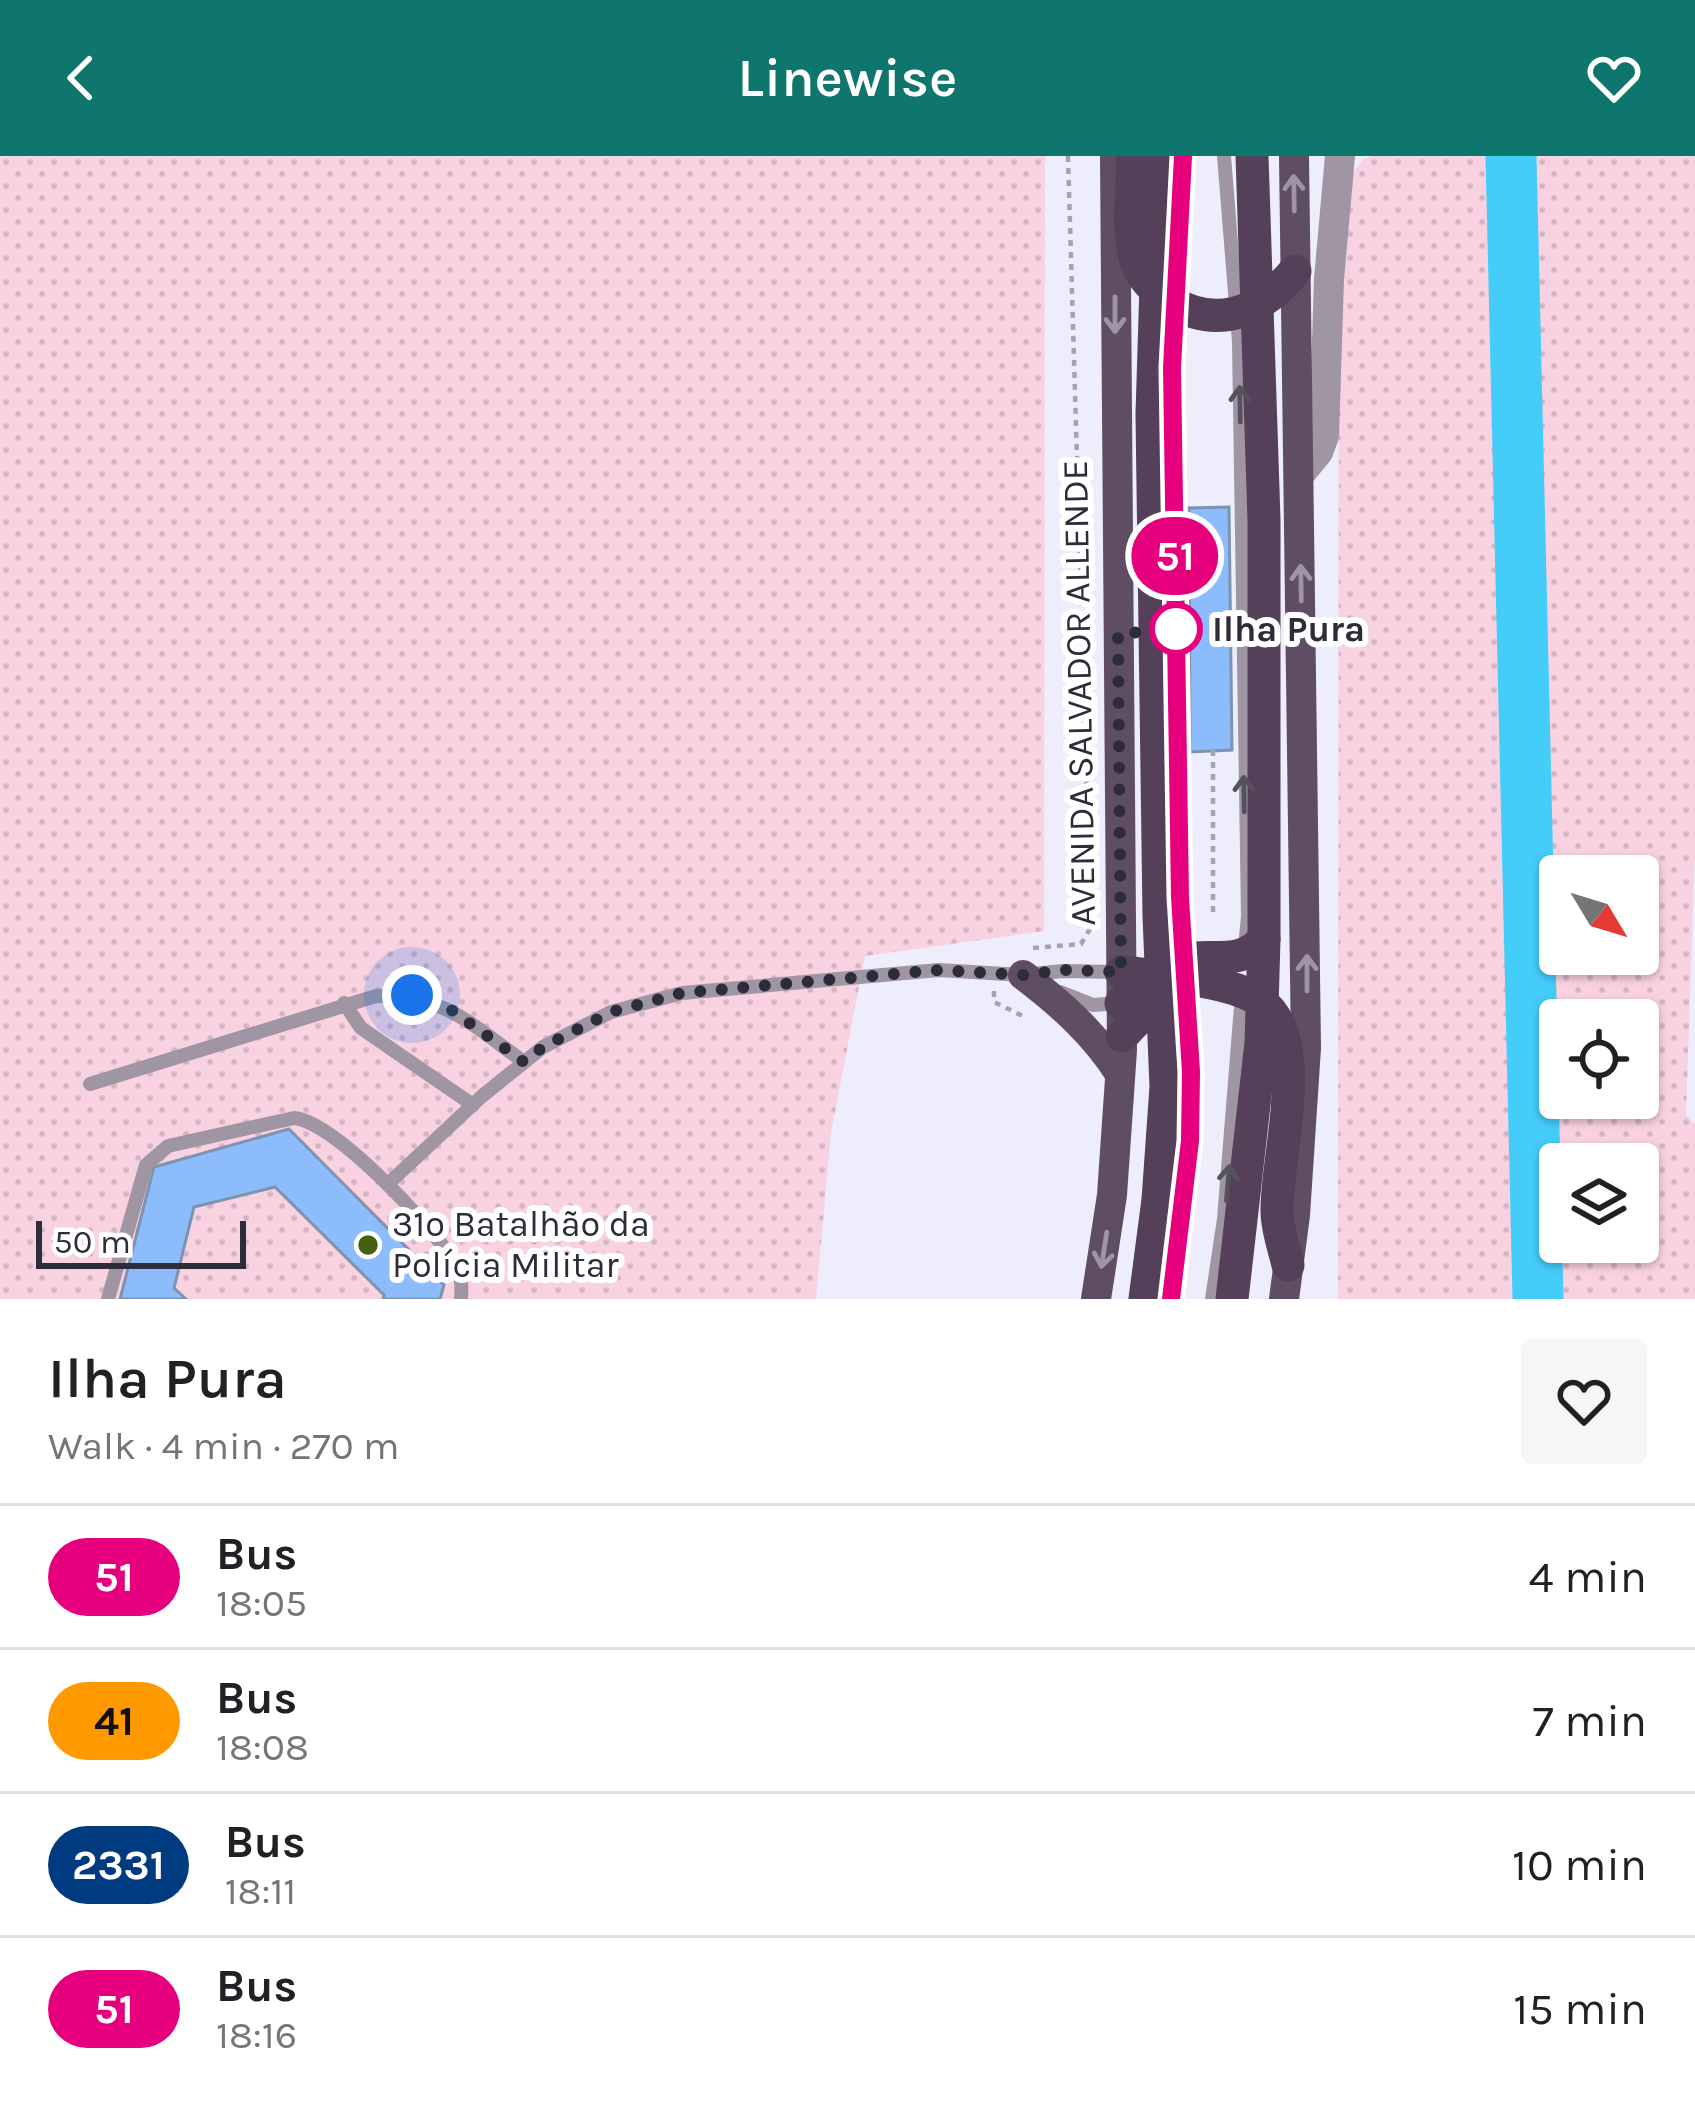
<!DOCTYPE html>
<meta charset="utf-8">
<style>
:root{--surface:#fff;--page:#f6f6f6;--text:#202124;--muted:#757577;--line:#e0e0e0;--accent:#0f766e}
body{margin:0;font-family:Karla,sans-serif;background:var(--page);color:var(--text);height:100vh;display:flex;flex-direction:column;font-size:45px;white-space:nowrap}
*{box-sizing:border-box;margin:0}
p{font-size:39px;color:var(--muted)}
.icon{flex:none;width:66px;height:66px;fill:none;stroke:currentColor;stroke-width:2;stroke-linecap:round;stroke-linejoin:round}
.map{position:relative;height:1143px;overflow:hidden}
.drawer{display:flex;flex-direction:column;background:var(--surface);flex:1}
.drawer>*{flex:none}
.badge{padding:0 24px;border-radius:39px;font-size:42px;line-height:78px}
.needle{width:78px;rotate:128deg}
.fabs{position:absolute;left:1539px;top:699px;display:grid;gap:24px}
.fabs a{display:grid;place-items:center;width:120px;height:120px;border-radius:12px;background:var(--surface);box-shadow:0 3px 9px #0004;font-size:60px}
.scale{position:absolute;left:36px;bottom:30px;width:210px;box-sizing:border-box;padding-left:12px;border:6px solid #2d2d3a;border-top:0;font-size:33px;line-height:42px;white-space:nowrap;color:#2d2d3a;-webkit-text-stroke:9px #fff;paint-order:stroke}
.you{position:absolute;width:60px;height:60px;margin:-30px;border:9px solid #fff;border-radius:50%;background:#1a73e8;box-shadow:0 0 0 18px #1a73e833}
.map>.badge{position:absolute;translate:-50% -50%;box-shadow:0 0 0 6px #fff}
.round{display:grid;place-items:center;flex:none;width:126px;height:126px;border-radius:12px;background:var(--page)}
.headline{display:flex;align-items:center;justify-content:space-between;height:204px;padding:0 48px}
h1{font-size:57px;font-weight:600;line-height:90px}
ul{padding:0;list-style:none}
li{display:flex;align-items:center;gap:36px;height:144px;padding:0 48px;border-top:3px solid var(--line)}
li div{flex:1}
li b{display:block;font-size:45px}
li em{font-style:normal}
li .badge{min-width:132px;font-weight:700;text-align:center}
header{display:flex;justify-content:space-between;align-items:center;height:156px;padding:0 48px;background:var(--accent);color:#fff;font-size:54px;font-weight:600}
.map>svg:first-child{display:block}
</style>
<header><svg class="icon" aria-label="back" viewBox="0 0 24 24"><path d="M15 5l-7 7 7 7"/></svg>Linewise<svg class="icon" aria-label="heart" viewBox="0 0 24 24"><path d="M12 20l-8-8c-3-5 5-10 8-4 3-6 11-1 8 4z"/></svg></header>
<div class="map">
<svg width="1695" height="1143" viewBox="0 0 1695 1143">
<defs>
<pattern id="grass-dots" width="8" height="8" patternUnits="userSpaceOnUse" patternTransform="scale(3)"><rect width="8" height="8" fill="#f8d2e1"/><path d="M2 2h.1M6 6h.1" fill="none" stroke="#d5b5c2" stroke-width="1.8" stroke-linecap="round"/></pattern>
</defs>
<rect width="100%" height="100%" fill="#ededfc"/>
<g fill="url(#grass-dots)" fill-rule="evenodd">
<path d="M0,0H1045L1044,775L865,800L831,977L816,1143H0Z"/>
<path d="M1373,0H1695V693L1686,959L1695,968V1143H1338L1339,33L1364,3ZM1560,720H1638V798H1560ZM1560,864H1638V942H1560ZM1560,1008H1638V1086H1560Z"/>
</g>
<g fill="none" stroke-linecap="round" stroke-linejoin="round">
<path stroke="#44cdf9" stroke-width="51" d="M1511,0L1538,1143"/>
</g>
<g fill="#8cbcfb" stroke="#7e93b0" stroke-width="3">
<path d="M1229,351L1232,594L1190,596L1189,352Z"/>
<path d="M289,973L444,1129L440,1143H383L384,1139L275,1031L194,1051L174,1132L186,1143H120L154,1011Z"/>
</g>
<g fill="none" stroke-linecap="round" stroke-linejoin="round">
<g stroke="#a3a3b1" stroke-width="4.5" stroke-dasharray="6 6" stroke-linecap="butt">
<path d="M1068,0L1089,708"/>
<path d="M1213,594V759"/>
<path d="M1033,792L1081,788L1090,773"/>
<path d="M994,835V846L1027,862"/>
</g>
<g stroke="#a095a2" stroke-width="14">
<path d="M1224,0L1239,186L1248,760L1245,792"/>
<path d="M1183,804L1172,212L1183,0"/>
<path d="M1060,836L1093,849L1119,847"/>
<path d="M344,847L361,872L473,949"/>
<path d="M90,928L376,840C444,838 472,869 524,906"/>
<path d="M389,1027L481,941L543,891L611,856L682,837L939,814L1023,819L1063,815L1118,816"/>
<path d="M108,1143L146,1009L168,990L294,962C335,966 432,1070 454,1106C462,1119 462,1129 461,1143"/>
<path d="M1171,1143L1190,985L1184,833"/>
<path d="M1212,1143L1224,1063L1242,838"/>
</g>
<path stroke="#a095a2" stroke-width="30" d="M1299,319L1318,296L1324,280L1329,123L1340,0"/>
<g stroke="#5f4d63" stroke-width="30">
<path d="M1023,819C1061,848 1094,877 1120,918"/>
<path d="M1096,1143L1112,1039L1122,894L1115,0"/>
<path d="M1284,1143L1295,1059L1306,892L1294,0"/>
</g>
<g stroke="#544058" stroke-width="33">
<path d="M1133,0C1133,32 1126,74 1136,104C1141,123 1156,136 1172,146C1220,175 1262,154 1295,115"/>
<path d="M1121,816C1158,820 1226,823 1257,843C1314,879 1276,998 1277,1055C1277,1073 1284,1092 1288,1109"/>
<path d="M1121,847C1142,830 1154,808 1183,803C1214,798 1242,810 1264,783"/>
<path d="M1122,880L1140,861L1172,841"/>
<path d="M1145,1143L1158,1044L1166,931L1159,760L1152,258L1160,0"/>
<path d="M1232,1143L1261,887L1264,783V364L1252,0"/>
</g>
</g>
<defs><path id="oneway-shaft" d="M-6 0H5M1.5-3L5.5 0L1.5 3" fill="none" stroke-width="1.6" stroke-linecap="round" stroke-linejoin="round" transform="scale(3)"/></defs>
<g stroke="#9f94a1">
<use href="#oneway-shaft" transform="translate(1294 37) rotate(-91)"/>
<use href="#oneway-shaft" transform="translate(1115 159) rotate(90)"/>
<use href="#oneway-shaft" transform="translate(1301 427) rotate(-91)"/>
<use href="#oneway-shaft" transform="translate(1307 817) rotate(-90)"/>
<use href="#oneway-shaft" transform="translate(1104 1094) rotate(99)"/>
</g>
<g stroke="#55515e">
<use href="#oneway-shaft" transform="translate(1240 248) rotate(-91)"/>
<use href="#oneway-shaft" transform="translate(1244 638) rotate(-91)"/>
<use href="#oneway-shaft" transform="translate(1228 1027) rotate(-85)"/>
</g>
<g fill="none" stroke-linecap="round" stroke-linejoin="round">
<g stroke="#fff" stroke-width="27">
<path id="line" d="M1171,1143L1190,985L1191,916L1180,741L1172,212L1183,0"/>
</g>
<use href="#line" stroke="#e6007e" stroke-width="18"/>
<path stroke="#2d2d3a" stroke-width="12" stroke-dasharray="0 21.6" d="M412,839L450,853L524,906L543,891L611,856L682,837L939,814L1023,819L1063,814L1121,816L1118,478L1176,473"/>
</g>
<circle fill="#fff" stroke="#e6007e" stroke-width="6" cx="1176" cy="473" r="24"/>
<circle fill="#456011" stroke="#fff" stroke-width="4.5" cx="368" cy="1089" r="12"/>
<g text-anchor="middle" dominant-baseline="central" stroke-width="12" stroke-linejoin="round" paint-order="stroke">
<g font-size="36" font-weight="bold" fill="#2d2d3a" stroke="#fff" text-anchor="start">
<text x="1212" y="473">Ilha Pura</text>
</g>
<g font-size="36" fill="#2d2d3a" stroke="#fff">
<text transform="translate(1079 537) rotate(-91)">AVENIDA SALVADOR ALLENDE</text>
</g>
<g font-size="36" fill="#2d2d3a" stroke="#fff" text-anchor="start">
<text x="392" y="1068">31º Batalhão da<tspan x="392" dy="41">Polícia Militar</tspan></text>
</g>
</g>
</svg>
<div class="fabs">
<a><svg class="needle" viewBox="-14 -14 28 28"><path d="M0-13l5 13h-10z" fill="#e53935"/><path d="M0 13l5-13h-10z" fill="#757577"/></svg></a>
<a><svg class="icon" aria-label="locate" viewBox="0 0 24 24"><circle cx="12" cy="12" r="6"/><path d="M12 2v4M12 18v4M2 12h4M18 12h4"/></svg></a>
<a><svg class="icon" aria-label="layers" viewBox="0 0 24 24"><path d="M12 4l9 5-9 5-9-5zM3 14l9 5 9-5"/></svg></a>
</div>
<div class="scale">50 m</div>
<div class="you" style="left:412px;top:839px"></div>
<b class="badge" style="left:1175px;top:400px;background:#e6007e;color:#fff">51</b>
</div>
<section class="drawer">
<div class="headline"><div><h1>Ilha Pura</h1><p>Walk · 4 min · 270 m</p></div><a class="round"><svg class="icon" aria-label="heart" viewBox="0 0 24 24"><path d="M12 20l-8-8c-3-5 5-10 8-4 3-6 11-1 8 4z"/></svg></a></div>
<ul>
<li><span class="badge" style="background:#e6007e;color:#fff">51</span><div><b>Bus</b><p>18:05</p></div><em>4 min</em></li>
<li><span class="badge" style="background:#f90;color:#111">41</span><div><b>Bus</b><p>18:08</p></div><em>7 min</em></li>
<li><span class="badge" style="background:#003b80;color:#fff">2331</span><div><b>Bus</b><p>18:11</p></div><em>10 min</em></li>
<li><span class="badge" style="background:#e6007e;color:#fff">51</span><div><b>Bus</b><p>18:16</p></div><em>15 min</em></li>
</ul>
</section>
